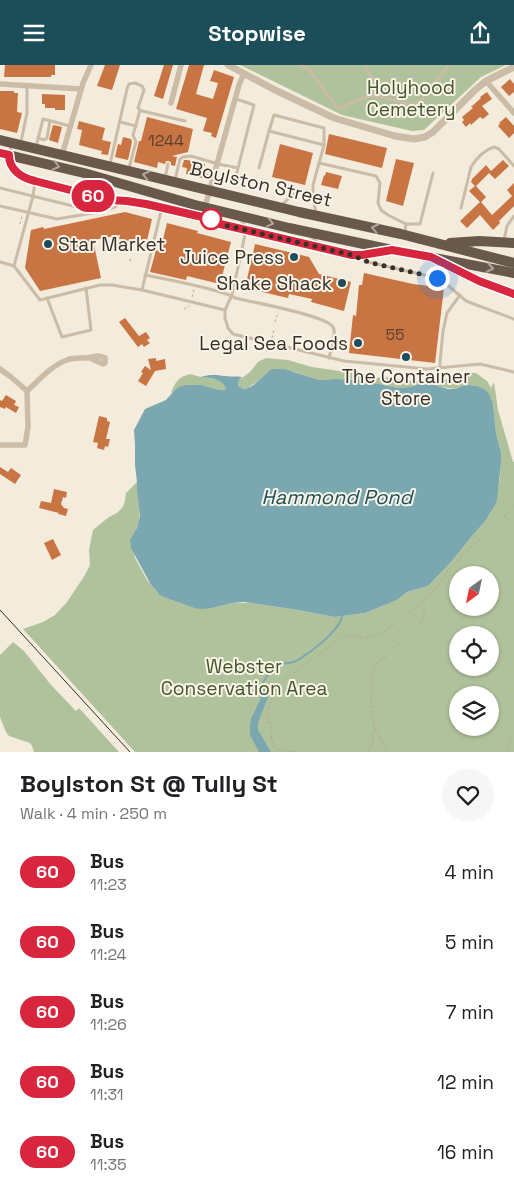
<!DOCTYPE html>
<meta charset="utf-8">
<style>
:root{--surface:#fff;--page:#f6f6f6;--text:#202124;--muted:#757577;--accent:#1c4e5a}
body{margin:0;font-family:"Space Grotesk",sans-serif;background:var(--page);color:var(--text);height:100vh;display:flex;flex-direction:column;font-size:19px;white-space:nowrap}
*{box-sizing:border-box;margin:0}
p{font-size:16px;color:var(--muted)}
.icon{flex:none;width:28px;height:28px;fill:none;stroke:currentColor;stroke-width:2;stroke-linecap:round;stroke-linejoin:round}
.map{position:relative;height:687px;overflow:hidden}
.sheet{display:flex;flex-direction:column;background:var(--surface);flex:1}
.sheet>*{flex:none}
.badge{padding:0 10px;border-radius:16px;font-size:18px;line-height:32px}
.needle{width:32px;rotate:213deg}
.controls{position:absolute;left:449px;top:501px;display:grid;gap:10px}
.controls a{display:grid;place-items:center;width:50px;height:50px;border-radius:50%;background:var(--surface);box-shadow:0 1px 4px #0004;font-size:25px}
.you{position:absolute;width:25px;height:25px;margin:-12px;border:4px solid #fff;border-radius:50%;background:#1a73e8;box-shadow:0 0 0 8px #1a73e833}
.map>.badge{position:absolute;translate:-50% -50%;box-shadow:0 0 0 2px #fff}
.round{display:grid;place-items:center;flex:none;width:52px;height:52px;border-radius:26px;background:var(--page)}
.headline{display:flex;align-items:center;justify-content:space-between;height:85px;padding:0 20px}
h1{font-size:24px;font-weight:700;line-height:38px}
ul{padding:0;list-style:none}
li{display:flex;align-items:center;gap:15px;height:70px;padding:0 20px}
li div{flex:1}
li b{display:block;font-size:19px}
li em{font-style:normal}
li .badge{min-width:55px;font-weight:700;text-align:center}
header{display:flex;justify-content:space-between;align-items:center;height:65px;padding:0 20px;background:var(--accent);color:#fff;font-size:22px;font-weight:700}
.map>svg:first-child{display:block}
</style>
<header><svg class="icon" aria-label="menu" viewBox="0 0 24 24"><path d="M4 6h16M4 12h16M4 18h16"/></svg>Stopwise<svg class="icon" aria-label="share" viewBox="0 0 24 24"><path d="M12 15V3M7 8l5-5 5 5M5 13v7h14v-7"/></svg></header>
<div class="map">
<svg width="514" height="687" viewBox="0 0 514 687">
<rect width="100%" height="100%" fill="#f3ebdb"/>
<g fill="#b0c29b" fill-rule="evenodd">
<path d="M240,0H506L481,12L424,65L412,66L342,50Z"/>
<path d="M266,293L288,295L312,302L354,308L373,313L389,312L412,316H434L442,315L459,310L472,308H476L487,316L491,323L494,317L498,345L513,397H514V687H135L23,564L43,557L55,550L67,537L85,510L90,500L89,485L93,465L109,452L117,448L123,442L125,435L126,428L137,417C136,439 146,452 132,472L135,493L147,515L155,525L166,533L194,543H212L232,538H250L292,544L335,552L365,548L397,535L407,527L428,521L451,497L473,470L486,455L495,440L500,412L501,388L496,368L493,339L486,325L477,321L469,320L462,321L456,324L418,319L411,322L398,323L360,315L346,314L320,315L295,307L278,304L267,307L259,315L248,323H240L238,321L239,315L250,307L258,297ZM458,510H490V542H458ZM458,570H490V602H458ZM458,630H490V662H458Z"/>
<path d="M191,309C195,310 199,312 203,312C211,314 224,313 226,324L224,325L215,324L202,320H186L171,328C175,317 179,311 191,309Z"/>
<path d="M13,577L24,586L51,620L76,646L79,643L119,687H34L32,681L30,678L9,671L6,667L0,652V590Z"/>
</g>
<g fill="#7aa7b0">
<path d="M272,304H284L320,315L335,314L360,315L398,323L411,322L418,319H430L448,324H456L462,321L469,320L477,321L486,325L489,329L493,339L496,368L501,388V398L497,435L495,440L486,455L473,470L451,497L428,521L407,527L397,535L365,548L335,552L292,544L244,537L232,538L212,543L202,544L194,543L166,533L160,530L151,520L131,483L130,475L137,463L140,451L137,427V417L135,400V380L134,365L145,344L166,335L174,326L179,322L186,320H202L215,324L224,325L226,324C224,314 210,313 201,312C210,309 216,310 225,311C231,312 236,311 242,312L239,315L238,321C250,331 262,309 272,304Z"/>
<path d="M263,617L268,632L258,658V665L271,687H259L250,670V661L251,654L260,635Z"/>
</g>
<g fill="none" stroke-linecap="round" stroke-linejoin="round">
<path stroke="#7aa7b0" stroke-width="2" d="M263,618C265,612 276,600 282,599C288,597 292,599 298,595C311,587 338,567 342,552"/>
</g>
<g fill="#c97543">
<path d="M5,0H55V10H51V12H4Z"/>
<path d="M105,0H120L112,25L97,21Z"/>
<path d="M164,0H173L163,34L154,31Z"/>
<path d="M189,0H204L196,29L213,34L218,18L210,16L214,5L234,12L216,73L211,71L212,68L203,66L207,53L176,44Z"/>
<path d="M510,14L514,19V27L509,31L501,22Z"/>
<path d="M0,26H14V28H18L17,47L22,48L17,68L0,64Z"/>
<path d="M487,27L492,34L482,41L489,49L483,54L480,52L471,60L470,58L466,62L462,57L464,55L462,52L473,43L471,42L481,33L480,32Z"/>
<path d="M42,29L65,30V45H55V43H45V39H42Z"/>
<path d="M147,52L193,64L188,87L172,91L177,92L175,101L171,100V97L168,96H166L165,99L158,97L157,103L134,97L139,76H141Z"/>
<path d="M506,52L514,61V68L509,73L498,61L500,59L499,58Z"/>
<path d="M79,56L105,63L102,75L111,77L108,90L101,89L102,86L79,80L82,65L77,64Z"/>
<path d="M53,60L62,62L58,78L49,75Z"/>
<path d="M329,69L387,83L382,103L325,89Z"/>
<path d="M123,72L131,74L132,77L128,95L115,92L118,79L121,80Z"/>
<path d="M280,79L313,88L305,120L272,112Z"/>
<path d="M396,94L414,98L403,141L386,136Z"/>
<path d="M184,95H187L205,99L203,108L208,109L206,114L186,109L187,103L182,102Z"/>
<path d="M503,95L509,101L495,114L489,108L476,121L486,132L481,137L492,150L512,131L507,125L514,118V141L499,156L500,158L493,165L480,150L467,163L460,156L480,137L469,126L475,121L471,117L472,114L486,100L491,106Z"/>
<path d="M326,107L342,111L338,124L321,120L324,110L325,111Z"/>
<path d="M125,147L152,154L146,180L119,174L120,170L93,175L101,213L40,226L25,203L31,165L43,162L44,164Z"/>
<path d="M167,158L198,166L197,168L231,177L220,219L187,211L186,215L150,207L156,185L160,186Z"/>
<path d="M255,179L309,192L319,209L351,217L344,246L311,237L312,234L289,229L288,233L245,223Z"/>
<path d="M364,208L413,219L444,223L435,298L349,288L353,250L356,251L359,220H362Z"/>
<path d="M125,253L139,271L146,267L150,273L147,275L150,278L144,282L142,279L138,282L119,257Z"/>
<path d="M156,293V296L165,294L166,304L155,306L146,321L138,316L143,308L141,307L145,301L151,305L148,294Z"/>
<path d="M6,330L16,336L14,340L19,342L16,348L6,342L5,344L0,342V335L2,336Z"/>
<path d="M99,351L107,353V356L110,357L106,374H110L108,382L105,381L104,385L97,383L98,378L93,377Z"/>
<path d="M0,402L8,407L11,403L21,410L15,419L0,409Z"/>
<path d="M54,424L67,427L66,433L63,432L61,439L64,443L68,444L66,451L58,449L59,448L39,443L41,436L51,438Z"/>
<path d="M53,474L61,490L52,495L44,478Z"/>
</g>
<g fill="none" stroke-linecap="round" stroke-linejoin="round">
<g stroke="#b7a691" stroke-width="1" stroke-dasharray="2.5 2.5" stroke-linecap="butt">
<path d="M20,159L22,151"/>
<path d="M137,185L146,187"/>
<path d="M130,196L131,191"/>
<path d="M192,232L194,224"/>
<path d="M184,244L190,241"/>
<path d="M275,257L278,247"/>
<path d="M272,273L274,264"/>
<path d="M375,663L387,687"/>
<path d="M295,687C287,686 275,687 272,676C271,672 272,668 272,664C271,660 268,657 268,653C267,640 275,626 283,616L343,572L353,569L360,572L369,573L385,566L424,536"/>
<path d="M369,687L373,677L374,661L371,631L372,607L378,597L387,591L396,581L410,571L417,562L424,552V536C436,524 444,509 456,497C474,477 498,462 514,440"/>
<path d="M506,687L510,675L514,669"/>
</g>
<g stroke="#cbbca7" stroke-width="3">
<path d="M299,0L308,3L338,44C348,40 360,32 371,31C388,30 399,41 419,38L424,32L449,0"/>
<path d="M365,0L381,32"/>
<path d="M140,45L142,46L185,56"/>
<path d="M120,57L136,61"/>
<path d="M269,66L274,50L324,63V80"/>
<path d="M38,73L44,75L47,73L50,56"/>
<path d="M21,77L27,48V21"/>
<path d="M11,80C7,98 11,106 28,114L109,135L127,136L162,142L211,154L216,158L352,190H362L379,186"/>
<path d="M36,82L43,54L70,61"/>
<path d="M319,98L376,111L380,118L378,138L381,145L388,150L406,159"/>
<path d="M110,99L127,24L129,19L135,18L142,21L144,25L138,43L140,45L133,70L136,77L129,103"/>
<path d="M259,103L269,66L324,80L313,120V133"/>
<path d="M165,113L168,99"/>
<path d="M175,115L180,94L183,92L191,91L218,99L238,103L254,40L236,34"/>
<path d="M234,119L238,103"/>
<path d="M0,123L97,147"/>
<path d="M282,140L293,129L306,126L313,133L316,148"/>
<path d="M0,141L57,154L99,147L115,142L117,140L118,136"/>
<path d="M461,143L471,102C476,94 484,85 494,82L499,84L514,101"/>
<path d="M239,154L243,157L246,165L232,230L225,245V253L228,263L233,269L344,296L427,304L480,299L514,307"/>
<path d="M405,167L406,159H420L433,108"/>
<path d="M310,171L315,175L318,182"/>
<path d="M504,175L507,161L514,151"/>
<path d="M355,191L368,197L437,213L443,216L466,236L514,254"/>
<path d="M0,197L14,201L40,235L100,220H112L142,225L225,245"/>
<path d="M14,201L33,131L35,117"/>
<path d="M145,210C161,213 227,226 235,233C251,237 326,250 333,262C337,270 331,284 329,293"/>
<path d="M142,225L162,142"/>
<path d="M47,233L62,272L91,265L86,223"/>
<path d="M440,303V297L443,266L447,248L460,230"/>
</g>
<g stroke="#cbbca7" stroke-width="5.5">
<path d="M486,16L514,48"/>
<path d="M0,19L81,24"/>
<path d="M171,38L181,0"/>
<path d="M62,90L83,18L91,0"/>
<path d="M205,142L239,20L244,8"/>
<path d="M0,304L11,312L27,326L28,362L25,380H0"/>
<path d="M27,326C39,315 52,300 67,295C73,292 80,293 86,293C94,292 98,289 105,293V298L103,299L90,293"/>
</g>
<path stroke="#cbbca7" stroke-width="7" d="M228,0L275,25L334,53L395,71L414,74L425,72L433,67L475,25L486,16L514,2"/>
<g stroke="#69594c" stroke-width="10">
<path d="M0,75L299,147L401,169L514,198"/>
<path d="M0,88L84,108L195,140L289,163L392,185L514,208"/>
<path d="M450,178L479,176L514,178"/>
<path d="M444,199L479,216L514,229"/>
</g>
<path stroke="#372f28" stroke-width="1" d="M0,545L130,687"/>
</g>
<defs><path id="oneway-chevron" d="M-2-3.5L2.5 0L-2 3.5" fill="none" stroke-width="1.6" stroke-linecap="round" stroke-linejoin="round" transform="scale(1.25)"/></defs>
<g stroke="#b2a69a">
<use href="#oneway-chevron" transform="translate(56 101) rotate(14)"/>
<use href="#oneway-chevron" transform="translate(146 110) rotate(-166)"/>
<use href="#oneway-chevron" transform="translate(270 158) rotate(13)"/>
<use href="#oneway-chevron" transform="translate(375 163) rotate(-168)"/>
<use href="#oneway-chevron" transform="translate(490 203) rotate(10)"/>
</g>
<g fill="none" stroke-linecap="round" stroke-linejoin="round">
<g stroke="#fff" stroke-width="11">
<path id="line" d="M0,88L9,90C9,105 22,113 35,116L109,135L127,136L146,139L211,154L216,158L352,190H362L392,185L431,192L479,216L514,229"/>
</g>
<use href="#line" stroke="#d7263d" stroke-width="8"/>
<path stroke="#372f28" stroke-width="5" stroke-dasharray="0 9" d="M211,154L216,158L352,190L368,197L437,213"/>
</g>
<circle fill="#fff" stroke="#d7263d" stroke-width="2.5" cx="211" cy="154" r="10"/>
<g fill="#1c4e5a" stroke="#faf4e8" stroke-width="2">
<circle cx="48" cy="179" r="5"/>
<circle cx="294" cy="192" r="5"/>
<circle cx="342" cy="218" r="5"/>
<circle cx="358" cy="278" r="5"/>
<circle cx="406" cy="292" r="5"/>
</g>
<g text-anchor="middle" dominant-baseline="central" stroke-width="4" stroke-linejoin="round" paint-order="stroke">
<g font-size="16" fill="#5c402f">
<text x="166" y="75">1244</text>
<text x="395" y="269">55</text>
</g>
<g font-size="19" fill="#41562b" stroke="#faf4e8">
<text x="411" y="22">Holyhood<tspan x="411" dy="22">Cemetery</tspan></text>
<text x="244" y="601">Webster<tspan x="244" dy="22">Conservation Area</tspan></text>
</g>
<g font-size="19" fill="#372f28" stroke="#faf4e8">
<text transform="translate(261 119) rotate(13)">Boylston Street</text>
</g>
<g font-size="19" fill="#372f28" stroke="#faf4e8" text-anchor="end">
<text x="58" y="179" text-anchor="start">Star Market</text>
<text x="284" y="192">Juice Press</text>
<text x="332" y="218">Shake Shack</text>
<text x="348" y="278">Legal Sea Foods</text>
<text x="406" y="311" text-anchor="middle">The Container<tspan x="406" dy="22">Store</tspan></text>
</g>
<g font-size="20" font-style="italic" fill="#1c4e5a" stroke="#faf4e8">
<text x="337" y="432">Hammond Pond</text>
</g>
</g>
</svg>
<div class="controls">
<a><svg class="needle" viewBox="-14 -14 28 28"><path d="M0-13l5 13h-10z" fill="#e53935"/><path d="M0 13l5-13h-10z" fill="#757577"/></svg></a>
<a><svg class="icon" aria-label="locate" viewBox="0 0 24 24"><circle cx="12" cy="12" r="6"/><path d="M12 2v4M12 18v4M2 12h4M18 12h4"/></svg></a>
<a><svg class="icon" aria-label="layers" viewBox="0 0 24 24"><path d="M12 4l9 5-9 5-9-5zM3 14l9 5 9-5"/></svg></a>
</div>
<div class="you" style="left:437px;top:213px"></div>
<b class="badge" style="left:93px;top:131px;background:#d7263d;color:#fff">60</b>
</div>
<section class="sheet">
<div class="headline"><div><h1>Boylston St @ Tully St</h1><p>Walk · 4 min · 250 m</p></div><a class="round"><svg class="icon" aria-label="heart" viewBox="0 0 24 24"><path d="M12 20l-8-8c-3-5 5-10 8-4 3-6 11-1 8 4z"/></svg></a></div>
<ul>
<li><span class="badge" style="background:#d7263d;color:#fff">60</span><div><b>Bus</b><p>11:23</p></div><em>4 min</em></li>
<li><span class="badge" style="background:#d7263d;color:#fff">60</span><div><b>Bus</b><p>11:24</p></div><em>5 min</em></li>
<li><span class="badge" style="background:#d7263d;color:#fff">60</span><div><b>Bus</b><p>11:26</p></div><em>7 min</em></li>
<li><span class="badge" style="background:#d7263d;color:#fff">60</span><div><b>Bus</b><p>11:31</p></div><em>12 min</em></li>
<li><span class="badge" style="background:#d7263d;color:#fff">60</span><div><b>Bus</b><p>11:35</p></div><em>16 min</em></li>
</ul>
</section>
